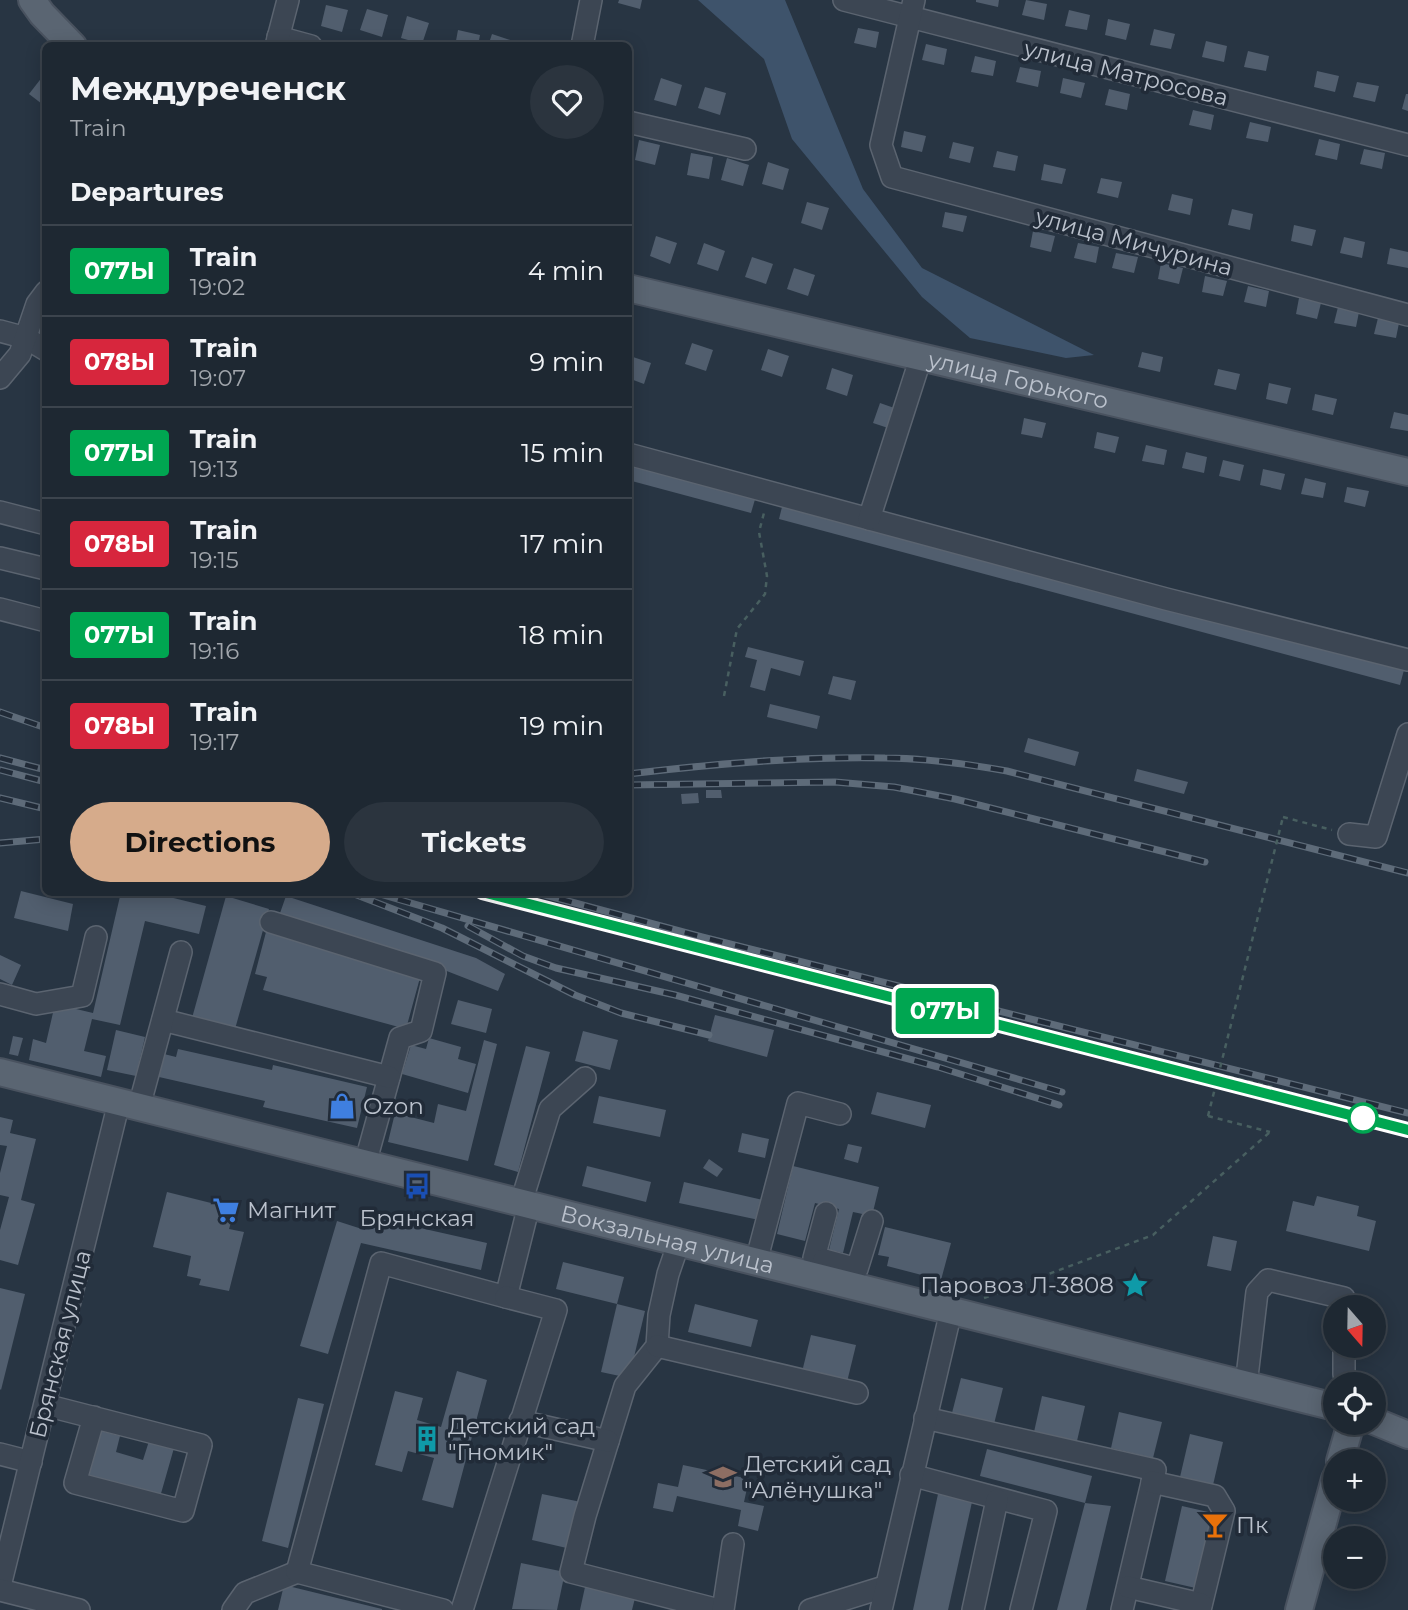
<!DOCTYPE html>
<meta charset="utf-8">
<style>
:root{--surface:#1e2832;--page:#2b343e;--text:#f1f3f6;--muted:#a1a6ac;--line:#3c444d;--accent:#d6ab8b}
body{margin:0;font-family:Montserrat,sans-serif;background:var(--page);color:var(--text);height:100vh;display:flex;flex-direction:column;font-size:26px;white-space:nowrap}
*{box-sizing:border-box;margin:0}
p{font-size:23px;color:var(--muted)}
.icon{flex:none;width:38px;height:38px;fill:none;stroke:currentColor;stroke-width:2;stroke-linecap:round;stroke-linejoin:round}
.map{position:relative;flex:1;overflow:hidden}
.panel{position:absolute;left:42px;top:42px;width:590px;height:854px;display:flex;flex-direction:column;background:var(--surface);border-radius:10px;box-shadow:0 4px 18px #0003,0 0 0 2px var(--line)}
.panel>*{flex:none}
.badge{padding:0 14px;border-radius:5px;font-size:24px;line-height:46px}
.needle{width:46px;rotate:160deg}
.tools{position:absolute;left:1323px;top:1295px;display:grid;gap:14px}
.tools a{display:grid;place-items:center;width:63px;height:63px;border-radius:50%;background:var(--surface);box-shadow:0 4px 18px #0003,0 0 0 2px var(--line);font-size:35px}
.map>.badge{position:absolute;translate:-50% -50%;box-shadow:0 0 0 4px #fff}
h2{padding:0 28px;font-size:26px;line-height:63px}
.round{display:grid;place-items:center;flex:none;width:74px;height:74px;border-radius:37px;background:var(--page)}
.headline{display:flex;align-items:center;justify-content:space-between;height:119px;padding:0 28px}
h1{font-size:33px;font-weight:700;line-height:52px}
.cta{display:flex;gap:14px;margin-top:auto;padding:14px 28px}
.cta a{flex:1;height:80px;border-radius:42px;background:var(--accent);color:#111;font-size:28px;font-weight:700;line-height:80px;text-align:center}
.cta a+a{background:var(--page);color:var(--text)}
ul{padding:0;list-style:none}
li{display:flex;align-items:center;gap:21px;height:91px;padding:0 28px;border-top:2px solid var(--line)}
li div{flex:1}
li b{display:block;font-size:26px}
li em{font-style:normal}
li .badge{min-width:77px;font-weight:700;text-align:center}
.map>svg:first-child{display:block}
</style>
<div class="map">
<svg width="1408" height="1610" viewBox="0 0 1408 1610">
<rect width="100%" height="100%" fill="#283543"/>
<path fill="#3e536b" d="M698,0H785L863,189L922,268L1094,355L1066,358L970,338L922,297L792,139L764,59Z"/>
<g fill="#515e6e">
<path d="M619,0H642L640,9L618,3Z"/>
<path d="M976,0H999L998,7L976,2Z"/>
<path d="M1026,0L1047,4L1044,20L1022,15Z"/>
<path d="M326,5L348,10L342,32L321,26Z"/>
<path d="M367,9L388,15L382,37L360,30Z"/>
<path d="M1069,10L1090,15L1087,30L1065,26Z"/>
<path d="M407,16L429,23L422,44L401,38Z"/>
<path d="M1108,19L1130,24L1126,40L1105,35Z"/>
<path d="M858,28L879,32L876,48L854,43Z"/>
<path d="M1154,29L1175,34L1171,49L1150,45Z"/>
<path d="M458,30L480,35L478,46H455Z"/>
<path d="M492,34L513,41L512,46H488Z"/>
<path d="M1206,41L1227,46L1224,62L1202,57Z"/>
<path d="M926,44L947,49L944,65L922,60Z"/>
<path d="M1248,51L1269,56L1266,71L1244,67Z"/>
<path d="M975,56L996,61L993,76L971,72Z"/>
<path d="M1020,67L1041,71L1038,87L1016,82Z"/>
<path d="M1317,71L1339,76L1335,92L1314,87Z"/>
<path d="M43,76L46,78V107L29,94Z"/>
<path d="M661,78L682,85L676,106L654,100Z"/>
<path d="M1063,78L1085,83L1081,98L1060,93Z"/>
<path d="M1357,82L1379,86L1375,102L1353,97Z"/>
<path d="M705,87L726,93L720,115L698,108Z"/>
<path d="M1109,89L1130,94L1127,110L1105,105Z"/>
<path d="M1406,94H1408V111L1402,109Z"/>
<path d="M1193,110L1214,115L1211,130L1189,125Z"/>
<path d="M1250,122L1271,127L1268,142L1246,138Z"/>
<path d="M904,131L926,136L922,152L901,147Z"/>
<path d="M1319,139L1340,144L1337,160L1315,155Z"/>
<path d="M639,140L660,145L655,165L635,160Z"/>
<path d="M953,142L974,147L970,163L949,158Z"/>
<path d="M1364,149L1385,153L1382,169L1360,164Z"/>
<path d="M997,151L1018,156L1015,171L993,167Z"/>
<path d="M691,153L713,157L709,179L687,175Z"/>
<path d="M727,158L749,165L743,186L721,180Z"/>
<path d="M768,162L789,169L783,190L762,184Z"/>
<path d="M1044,164L1066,169L1062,184L1041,180Z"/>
<path d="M1101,178L1122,182L1118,198L1097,193Z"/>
<path d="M1172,194L1193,199L1190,215L1168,210Z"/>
<path d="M807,202L829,208L822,230L801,223Z"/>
<path d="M1232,209L1253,214L1250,230L1228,225Z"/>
<path d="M945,212L967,216L963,232L942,227Z"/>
<path d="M1294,225L1316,230L1312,246L1291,241Z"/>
<path d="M1033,231L1055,236L1051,252L1030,247Z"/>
<path d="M628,232L634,234L629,249H628Z"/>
<path d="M656,236L677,243L670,264L650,256Z"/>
<path d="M1344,237L1365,242L1362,258L1340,253Z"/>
<path d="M704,243L725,251L718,271L697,264Z"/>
<path d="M1078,243L1099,247L1096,263L1074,258Z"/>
<path d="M1390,248L1408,252V268L1387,264Z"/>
<path d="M1116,253L1138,257L1134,273L1112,268Z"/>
<path d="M752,257L773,264L766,284L745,277Z"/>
<path d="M1161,263L1183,268L1179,284L1158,279Z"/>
<path d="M794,268L815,275L808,296L787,289Z"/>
<path d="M1205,276L1227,281L1223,296L1202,292Z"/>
<path d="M1248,286L1269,291L1266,307L1244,302Z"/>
<path d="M1299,298L1321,303L1317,319L1296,314Z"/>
<path d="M1338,307L1359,312L1356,327L1334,323Z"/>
<path d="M1378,318L1399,323L1396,338L1374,334Z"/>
<path d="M692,343L713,350L706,371L685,364Z"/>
<path d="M768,349L789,356L782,377L761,370Z"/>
<path d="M1142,352L1163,357L1160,372L1138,367Z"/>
<path d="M630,356L651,363L644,384L628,378Z"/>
<path d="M832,368L853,375L847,396L826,389Z"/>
<path d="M1218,369L1240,374L1236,390L1214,385Z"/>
<path d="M1269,383L1291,388L1287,404L1266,399Z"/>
<path d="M1315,394L1337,399L1333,415L1312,410Z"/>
<path d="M880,403L900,410L894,430L873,423Z"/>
<path d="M1394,412L1408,415V431L1390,428Z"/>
<path d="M1024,418L1046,423L1042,438L1021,434Z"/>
<path d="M1097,432L1119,437L1115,453L1094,448Z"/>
<path d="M1146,445L1167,450L1164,465L1142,461Z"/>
<path d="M1186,452L1207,457L1204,473L1182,468Z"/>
<path d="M1223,460L1244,465L1240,481L1219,476Z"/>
<path d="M628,462L756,496L751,513L628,480Z"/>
<path d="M1263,469L1285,474L1281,490L1260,485Z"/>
<path d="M1305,478L1326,483L1323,498L1301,494Z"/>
<path d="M1347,487L1369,491L1365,507L1344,502Z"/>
<path d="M783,503L1404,670L1400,685L779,519Z"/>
<path d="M748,647L804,661L800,676L771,668L765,691L750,687L757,660L745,657Z"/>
<path d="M833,676L856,681L851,700L828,694Z"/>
<path d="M770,704L820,716L817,729L767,717Z"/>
<path d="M1028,738L1079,752L1075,766L1024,752Z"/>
<path d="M1137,769L1188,782L1184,794L1134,781Z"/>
<path d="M706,790H721L722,798H706Z"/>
<path d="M698,793L699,803L682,804L681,794Z"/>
<path d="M21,891L73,904L68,931L14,918Z"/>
<path d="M121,892H149L206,906L199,934L145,921L120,1025L92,1019L84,1051L106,1056L101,1077L29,1060L33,1039L46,1043L55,1004L93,1013Z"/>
<path d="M226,896L269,909L235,1029L192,1018Z"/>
<path d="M286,896L476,958L505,974L498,991L439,968L279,916Z"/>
<path d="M266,932L421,974L406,1029L263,990L267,977L255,974Z"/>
<path d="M0,955L21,965L12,985L0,979Z"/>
<path d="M458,1000L492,1009L486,1033L451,1024Z"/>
<path d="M715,1015L774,1030L767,1057L708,1041Z"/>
<path d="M116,1030L145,1037L136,1076L107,1070Z"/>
<path d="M583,1031L618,1040L610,1070L575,1061Z"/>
<path d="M13,1036L23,1038L18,1056L9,1054Z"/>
<path d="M429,1038L461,1047L458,1059L476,1064L468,1093L402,1074L411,1045L426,1049Z"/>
<path d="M484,1040L497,1044L468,1161L388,1142L395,1113L434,1123L438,1104L466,1111Z"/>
<path d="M526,1046L550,1052L518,1172L494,1165Z"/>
<path d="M178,1049L272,1070L273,1065L367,1087L357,1128L263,1107L265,1101L159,1077L164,1054L176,1057Z"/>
<path d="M877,1092L931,1105L925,1128L871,1114Z"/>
<path d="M599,1096L666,1110L660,1137L593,1123Z"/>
<path d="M0,1117L13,1120L10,1133L36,1139L21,1200L35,1204L18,1265L0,1260V1230L9,1197L0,1195V1173L7,1146L0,1145Z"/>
<path d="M742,1133L769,1139L765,1158L738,1152Z"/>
<path d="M848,1144L862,1147L858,1163L844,1159Z"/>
<path d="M709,1159L723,1169L717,1177L703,1168Z"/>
<path d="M587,1166L651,1182L646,1202L582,1186Z"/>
<path d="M793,1166L879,1187L872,1216L853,1212L843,1253L829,1250L839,1209L815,1203L805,1241L777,1234Z"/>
<path d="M684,1182L763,1200L759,1220L679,1203Z"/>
<path d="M167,1192L235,1209L229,1229L244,1232L229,1291L199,1285L201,1279L187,1276L191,1256L153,1247Z"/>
<path d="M1317,1196L1359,1206L1357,1216L1376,1221L1369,1251L1286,1231L1293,1201L1314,1206Z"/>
<path d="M367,1216L487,1243L481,1270L361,1243L328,1354L300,1346L337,1221L365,1230Z"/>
<path d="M885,1227L951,1243L941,1280L887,1266L889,1257L878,1255Z"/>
<path d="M1213,1236L1237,1241L1231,1271L1207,1266Z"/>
<path d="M563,1262L624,1277L617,1304L556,1289Z"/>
<path d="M0,1288L25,1294L1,1390L0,1389Z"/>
<path d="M617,1304L645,1311L629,1378L601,1372Z"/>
<path d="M695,1304L758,1320L751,1347L688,1332Z"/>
<path d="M811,1335L856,1345L847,1382L802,1372Z"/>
<path d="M457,1371L487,1380L453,1508L422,1500L434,1458L408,1451L402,1472L375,1465L395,1391L423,1398L417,1420L441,1427Z"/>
<path d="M961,1378L1003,1388L994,1424L952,1413Z"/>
<path d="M1042,1396L1085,1406L1077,1441L1034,1432Z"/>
<path d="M298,1398L324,1404L288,1548L262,1541Z"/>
<path d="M1119,1412L1162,1422L1153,1458L1111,1448Z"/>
<path d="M97,1430L120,1436L116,1452L143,1460L149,1441L174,1448L160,1497L84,1476Z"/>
<path d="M1190,1434L1223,1442L1213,1485L1180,1477Z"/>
<path d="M987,1449L1092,1476L1085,1503L980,1476Z"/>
<path d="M683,1465L749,1479L744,1502L764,1506L758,1531L738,1526L741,1510L677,1496L673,1512L653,1508L658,1483L678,1487Z"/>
<path d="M542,1494L581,1502L571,1549L532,1540Z"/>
<path d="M938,1494L972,1502L948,1610H913Z"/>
<path d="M1085,1503L1111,1506L1086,1610H1057Z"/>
<path d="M1182,1506L1217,1514L1200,1589L1165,1581Z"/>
<path d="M521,1563L565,1572L557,1610L512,1609Z"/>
<path d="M284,1585L382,1609V1610H278Z"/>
<path d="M585,1587L635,1598L632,1610H580Z"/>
</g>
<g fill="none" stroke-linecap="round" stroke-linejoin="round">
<g stroke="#5b6470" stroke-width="24">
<g id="minor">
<path d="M844,0L1408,145"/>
<path d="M914,0L881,145L892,177L1408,315"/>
<path d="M278,37L311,46"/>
<path d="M276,46L288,0"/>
<path d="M582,46L591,0"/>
<path d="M628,122L745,149"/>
<path d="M0,331L26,338L46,350"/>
<path d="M0,378L20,354L37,304L46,292"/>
<path d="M628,454L1166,599L1408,660"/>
<path d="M0,512L46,524"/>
<path d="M869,519L921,357"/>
<path d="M0,558L46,569"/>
<path d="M0,609L46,621"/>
<path d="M1349,834L1376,837L1408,734"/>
<path d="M271,922L435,973L421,1031L400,1038L365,1164"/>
<path d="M0,994L36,1004L82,996L96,937"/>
<path d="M163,1020L389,1077"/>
<path d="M139,1107L181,952"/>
<path d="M521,1203L550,1109L585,1078"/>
<path d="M679,1242L668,1274L659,1315L657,1346L625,1386L585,1516L571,1572L719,1610"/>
<path d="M824,1260L814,1258L826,1213"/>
<path d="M756,1262L798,1103L840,1114"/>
<path d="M819,1278L824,1260L857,1269L872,1221"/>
<path d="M657,1346L857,1393"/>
<path d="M1344,1346V1374L1347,1384"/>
<path d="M1246,1385L1257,1292L1268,1280L1344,1298V1307"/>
<path d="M45,1405L201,1445L183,1511L75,1483L94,1417"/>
<path d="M925,1418L1155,1470L1122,1610"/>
<path d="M520,1421L608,1441"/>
<path d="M0,1454L31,1462"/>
<path d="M911,1475L1046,1511L1021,1610"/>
<path d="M1152,1482L1215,1496L1224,1511L1200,1610"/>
<path d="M0,1586L119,1102"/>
<path d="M1128,1587L1201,1604"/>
<path d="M0,1590L79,1610"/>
<path d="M233,1610L245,1593L297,1572"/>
<path d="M443,1610L297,1572L381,1263L506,1297L529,1205"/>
<path d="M462,1610L556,1310L506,1297"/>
<path d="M723,1610L733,1544"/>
<path d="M810,1610L884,1587"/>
<path d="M881,1610L951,1311"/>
<path d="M973,1610L997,1500"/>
</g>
</g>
<g stroke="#49525f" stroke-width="30">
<g id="major">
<path d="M32,0L42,14L73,46"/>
<path id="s1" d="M628,288L1408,472"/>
<path id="s2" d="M0,1072L1335,1407"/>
<path d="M1374,1421L1408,1435"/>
<path d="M1340,1461L1351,1423"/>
<path d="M1299,1610L1335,1479"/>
</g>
</g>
<g stroke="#485f60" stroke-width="2.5" stroke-dasharray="5 5" stroke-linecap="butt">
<path d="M724,696L737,629L765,594L767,576L759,532L765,509"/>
<path d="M1283,817L1332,830"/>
<path d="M1219,1074L1277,1088"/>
<path d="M1208,1116L1270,1132"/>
<path d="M984,1298L1153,1235L1270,1132"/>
</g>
<use href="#minor" stroke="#3c4653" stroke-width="21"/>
<use href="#major" stroke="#5a6572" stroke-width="26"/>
<g stroke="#5e6b79" stroke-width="7">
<g id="rail">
<path d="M0,712L46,728"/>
<path d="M0,758L46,770"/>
<path d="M0,770L46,782"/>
<path d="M628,774C713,764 800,756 885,758C926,758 967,764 1007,771L1408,873"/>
<path d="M628,785L835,782L894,787L955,799L1205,862"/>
<path d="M0,798L46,809"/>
<path d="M0,843L46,839"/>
<path d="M349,892L442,928L575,995L621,1013L709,1035"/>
<path d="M373,892L1062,1092"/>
<path d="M482,892L1408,1130"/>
<path d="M534,892L702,937L1408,1113"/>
<path d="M468,926L523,956L556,968L675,995L938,1067L1059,1105"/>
</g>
</g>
<use href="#rail" stroke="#212b38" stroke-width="4.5" stroke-dasharray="13" stroke-linecap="butt"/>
<path stroke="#485f60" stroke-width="2.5" stroke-dasharray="5 5" stroke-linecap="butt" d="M1208,1116L1283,817"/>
</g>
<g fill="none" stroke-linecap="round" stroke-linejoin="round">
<g stroke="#fff" stroke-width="16">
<path id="line" d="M482,892L1408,1130"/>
</g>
<use href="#line" stroke="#00a651" stroke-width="10"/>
</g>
<defs>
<g id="shop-bare" transform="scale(2.1)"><path d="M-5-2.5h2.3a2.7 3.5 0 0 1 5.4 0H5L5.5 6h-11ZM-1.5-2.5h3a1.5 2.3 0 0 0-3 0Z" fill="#3f7fe0" stroke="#212b38" stroke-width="2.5" paint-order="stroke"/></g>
<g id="bus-bare" transform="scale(2.1)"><path d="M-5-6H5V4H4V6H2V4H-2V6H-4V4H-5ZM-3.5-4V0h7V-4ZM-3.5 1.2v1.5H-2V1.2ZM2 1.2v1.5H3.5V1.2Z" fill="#1a4fb4" stroke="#212b38" stroke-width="2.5" paint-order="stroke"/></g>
<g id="supermarket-bare" transform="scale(2.1)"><path d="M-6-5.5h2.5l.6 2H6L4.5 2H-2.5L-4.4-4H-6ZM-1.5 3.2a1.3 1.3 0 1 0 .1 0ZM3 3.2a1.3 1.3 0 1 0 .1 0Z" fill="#3f7fe0" stroke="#212b38" stroke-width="2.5" paint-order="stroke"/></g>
<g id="sight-bare" transform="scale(2.1)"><path d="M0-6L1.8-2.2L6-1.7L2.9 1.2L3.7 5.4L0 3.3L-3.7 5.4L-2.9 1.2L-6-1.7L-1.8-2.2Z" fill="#0f9aa8" stroke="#212b38" stroke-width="2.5" paint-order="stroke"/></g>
<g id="building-bare" transform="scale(2.1)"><path d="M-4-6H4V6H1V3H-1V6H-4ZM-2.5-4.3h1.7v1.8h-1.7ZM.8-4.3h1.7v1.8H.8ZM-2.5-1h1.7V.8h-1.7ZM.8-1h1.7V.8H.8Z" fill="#0f9aa8" stroke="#212b38" stroke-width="2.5" paint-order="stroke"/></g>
<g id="school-bare" transform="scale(2.1)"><path d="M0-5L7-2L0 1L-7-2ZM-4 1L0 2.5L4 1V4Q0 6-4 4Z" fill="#8d6e63" stroke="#212b38" stroke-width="2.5" paint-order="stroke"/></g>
<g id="bar-bare" transform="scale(2.1)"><path d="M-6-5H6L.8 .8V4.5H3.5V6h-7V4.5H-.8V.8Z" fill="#e8710a" stroke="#212b38" stroke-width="2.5" paint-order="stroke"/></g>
</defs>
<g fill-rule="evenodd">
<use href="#shop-bare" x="342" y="1106"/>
<use href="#bus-bare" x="417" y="1186"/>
<use href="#supermarket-bare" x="226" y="1210"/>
<use href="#sight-bare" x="1135" y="1285"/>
<use href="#building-bare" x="427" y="1439"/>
<use href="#school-bare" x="723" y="1477"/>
<use href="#bar-bare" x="1215" y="1525"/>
</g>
<circle fill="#fff" stroke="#00a651" stroke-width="3.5" cx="1363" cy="1118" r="14"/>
<g text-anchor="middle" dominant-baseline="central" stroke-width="7" stroke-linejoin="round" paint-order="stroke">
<g font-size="23" fill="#bac1cc" stroke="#212b38">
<text transform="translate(1126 73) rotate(14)">улица Матросова</text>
<text transform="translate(1134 242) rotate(15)">улица Мичурина</text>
<text stroke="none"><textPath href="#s1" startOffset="401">улица Горького</textPath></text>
<text stroke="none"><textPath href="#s2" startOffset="688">Вокзальная улица</textPath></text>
<text transform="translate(60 1344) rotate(-76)">Брянская улица</text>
</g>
<g font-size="23" fill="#bac1cc" stroke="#212b38" text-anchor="start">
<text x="363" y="1106">Ozon</text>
<text x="247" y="1210">Магнит</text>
<text x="417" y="1218" text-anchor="middle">Брянская</text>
<text x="1114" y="1285" text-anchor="end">Паровоз Л-3808</text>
<text x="448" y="1426">Детский сад<tspan x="448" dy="26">"Гномик"</tspan></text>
<text x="744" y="1464">Детский сад<tspan x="744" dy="26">"Алёнушка"</tspan></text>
<text x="1236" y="1525">Пк</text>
</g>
</g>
</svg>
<div class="tools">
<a><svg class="needle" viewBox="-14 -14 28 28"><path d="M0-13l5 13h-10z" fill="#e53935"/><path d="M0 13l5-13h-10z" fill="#a1a6ac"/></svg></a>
<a><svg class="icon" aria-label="locate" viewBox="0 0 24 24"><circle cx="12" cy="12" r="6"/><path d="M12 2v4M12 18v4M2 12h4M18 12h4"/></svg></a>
<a>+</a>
<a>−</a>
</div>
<b class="badge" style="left:945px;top:1011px;background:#00a651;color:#fff">077Ы</b>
<section class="panel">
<div class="headline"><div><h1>Междуреченск</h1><p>Train</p></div><a class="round"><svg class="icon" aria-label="heart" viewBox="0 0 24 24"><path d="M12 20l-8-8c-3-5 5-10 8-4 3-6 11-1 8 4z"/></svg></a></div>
<h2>Departures</h2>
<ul>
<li><span class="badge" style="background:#00a651;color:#fff">077Ы</span><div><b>Train</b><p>19:02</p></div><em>4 min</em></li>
<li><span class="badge" style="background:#d7263d;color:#fff">078Ы</span><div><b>Train</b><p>19:07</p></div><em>9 min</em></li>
<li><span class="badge" style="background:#00a651;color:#fff">077Ы</span><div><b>Train</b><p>19:13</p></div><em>15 min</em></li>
<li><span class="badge" style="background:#d7263d;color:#fff">078Ы</span><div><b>Train</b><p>19:15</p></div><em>17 min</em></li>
<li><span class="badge" style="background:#00a651;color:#fff">077Ы</span><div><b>Train</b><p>19:16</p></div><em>18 min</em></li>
<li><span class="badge" style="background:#d7263d;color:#fff">078Ы</span><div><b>Train</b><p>19:17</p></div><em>19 min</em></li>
</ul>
<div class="cta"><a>Directions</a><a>Tickets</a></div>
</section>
</div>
